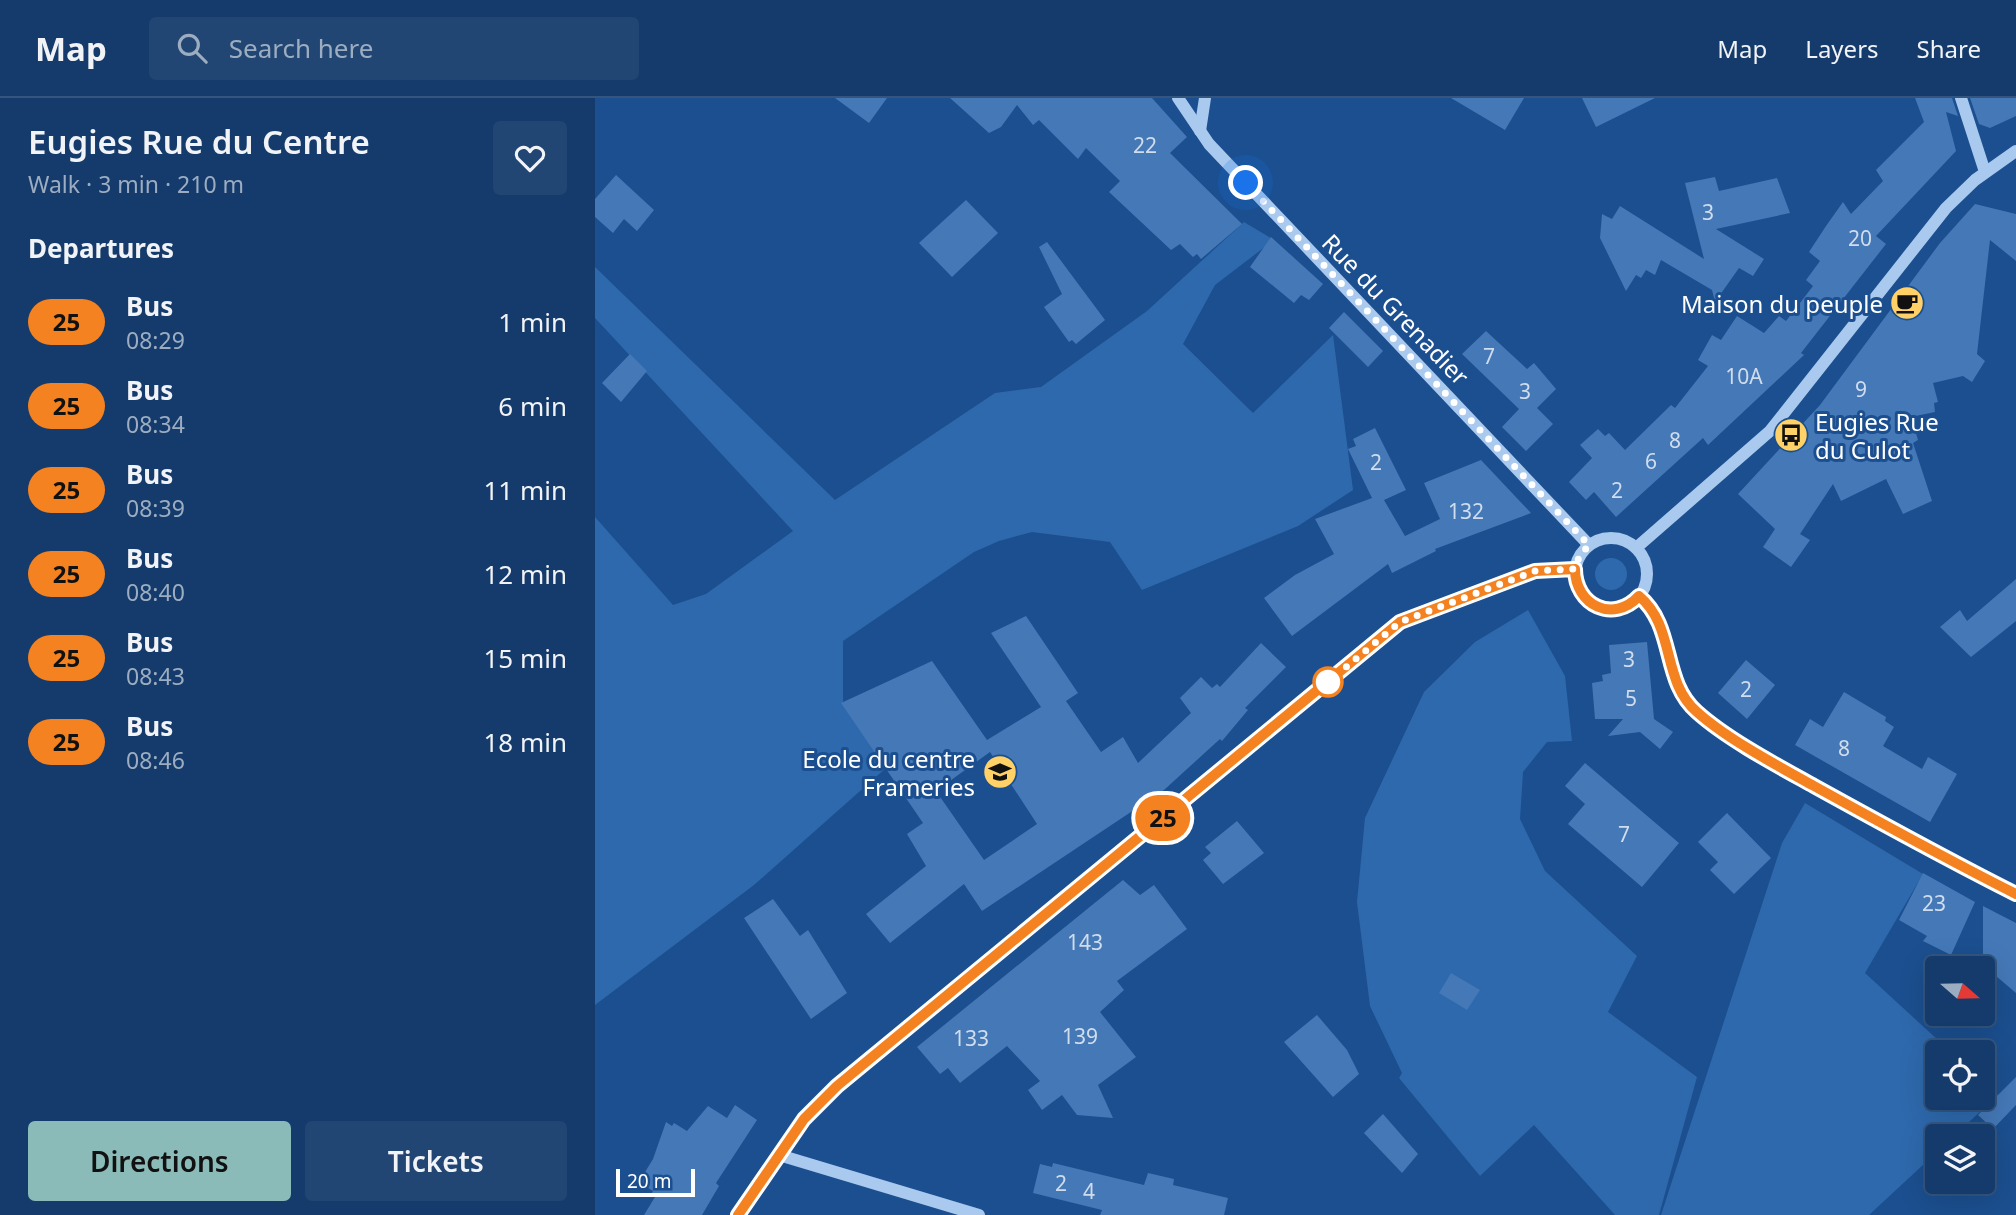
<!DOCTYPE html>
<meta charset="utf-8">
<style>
:root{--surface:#143b6b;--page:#214673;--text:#f1f3f6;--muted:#9dadc1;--line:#33557e;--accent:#8bbbb9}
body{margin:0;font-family:"Noto Sans",sans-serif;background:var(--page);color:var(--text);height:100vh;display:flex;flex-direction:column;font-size:26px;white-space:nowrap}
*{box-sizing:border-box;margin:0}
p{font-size:23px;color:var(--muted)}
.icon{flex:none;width:38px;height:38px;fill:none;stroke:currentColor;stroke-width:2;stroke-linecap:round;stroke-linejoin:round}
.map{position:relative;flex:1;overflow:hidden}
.details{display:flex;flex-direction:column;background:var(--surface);width:595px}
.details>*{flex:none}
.badge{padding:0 14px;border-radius:23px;font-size:24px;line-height:46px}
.needle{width:46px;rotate:110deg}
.tools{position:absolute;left:1330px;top:858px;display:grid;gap:14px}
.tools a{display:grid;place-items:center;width:70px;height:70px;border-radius:7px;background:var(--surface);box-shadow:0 7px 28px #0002,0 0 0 2px var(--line);font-size:35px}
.scale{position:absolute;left:21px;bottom:18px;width:79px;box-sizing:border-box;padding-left:7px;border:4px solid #fff;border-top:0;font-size:19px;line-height:24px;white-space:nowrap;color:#fff;-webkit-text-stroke:5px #1b4f8f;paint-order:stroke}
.you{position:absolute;width:35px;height:35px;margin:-18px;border:5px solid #fff;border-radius:50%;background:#1a73e8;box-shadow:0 0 0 10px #1a73e833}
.map>.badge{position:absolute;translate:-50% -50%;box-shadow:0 0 0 4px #fff}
h2{padding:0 28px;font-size:26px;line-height:63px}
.round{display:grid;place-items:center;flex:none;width:74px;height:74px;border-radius:7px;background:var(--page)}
.summary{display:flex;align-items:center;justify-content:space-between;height:119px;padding:0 28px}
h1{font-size:33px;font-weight:600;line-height:52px}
.primary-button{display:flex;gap:14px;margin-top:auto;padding:14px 28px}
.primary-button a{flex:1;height:80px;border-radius:7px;background:var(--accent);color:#111;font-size:28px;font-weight:600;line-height:80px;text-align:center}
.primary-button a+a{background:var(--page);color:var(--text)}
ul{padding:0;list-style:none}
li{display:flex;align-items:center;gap:21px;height:84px;padding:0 28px}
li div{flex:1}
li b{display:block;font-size:26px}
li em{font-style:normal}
li .badge{min-width:77px;font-weight:700;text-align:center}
header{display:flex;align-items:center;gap:42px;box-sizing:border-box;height:98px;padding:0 35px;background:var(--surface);border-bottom:2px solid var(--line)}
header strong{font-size:33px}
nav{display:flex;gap:38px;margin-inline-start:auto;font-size:24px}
.search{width:490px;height:63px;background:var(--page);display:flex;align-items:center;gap:18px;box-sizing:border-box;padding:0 24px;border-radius:7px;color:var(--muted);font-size:26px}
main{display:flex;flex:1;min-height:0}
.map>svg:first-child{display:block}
</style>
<header>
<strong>Map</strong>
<div class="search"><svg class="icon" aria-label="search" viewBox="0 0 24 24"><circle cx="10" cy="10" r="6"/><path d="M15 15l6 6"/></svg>Search here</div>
<nav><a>Map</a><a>Layers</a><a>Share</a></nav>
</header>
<main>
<section class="details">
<div class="summary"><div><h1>Eugies Rue du Centre</h1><p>Walk · 3 min · 210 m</p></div><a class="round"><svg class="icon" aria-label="heart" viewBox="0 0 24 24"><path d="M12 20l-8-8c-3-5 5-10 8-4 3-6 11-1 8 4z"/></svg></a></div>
<h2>Departures</h2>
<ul>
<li><span class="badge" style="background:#f58220;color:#111">25</span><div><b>Bus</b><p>08:29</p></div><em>1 min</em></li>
<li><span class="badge" style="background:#f58220;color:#111">25</span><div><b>Bus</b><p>08:34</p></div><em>6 min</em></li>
<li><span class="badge" style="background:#f58220;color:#111">25</span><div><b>Bus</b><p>08:39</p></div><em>11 min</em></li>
<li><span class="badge" style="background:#f58220;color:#111">25</span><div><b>Bus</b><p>08:40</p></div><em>12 min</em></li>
<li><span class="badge" style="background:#f58220;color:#111">25</span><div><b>Bus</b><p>08:43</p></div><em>15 min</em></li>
<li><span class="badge" style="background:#f58220;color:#111">25</span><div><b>Bus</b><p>08:46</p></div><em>18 min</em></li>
</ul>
<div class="primary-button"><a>Directions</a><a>Tickets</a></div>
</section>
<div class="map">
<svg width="1421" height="1117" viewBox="0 0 1421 1117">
<rect width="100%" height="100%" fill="#1b4f8f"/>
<g fill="#2e69ad">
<path d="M649,124L679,142L620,187L588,246L658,315L738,237L758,392L703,428L547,492L515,444L437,434L404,443L379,454L248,543V605L291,670L159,787L0,907V419L78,507L111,496L198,433L0,220V169L240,402L400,295L446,289L552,213Z"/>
<circle cx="1016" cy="476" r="16"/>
<path d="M933,512L970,578L977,643L952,644L928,674L925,721L950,773L1042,858L1013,914L1102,979L1064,1117H1020L939,1027L885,1078L804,980L807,975L775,908L762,804L770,720L829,594L880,544Z"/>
<path d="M1210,705L1328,776L1270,875L1356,954H1342V999H1388V983L1403,997L1359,1038H1342V1054L1274,1117H1066L1187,745Z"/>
</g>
<g fill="#4478b7" fill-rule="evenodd">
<path d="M240,0H292L274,25Z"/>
<path d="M355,0H557L592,39L575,55L647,126L606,161L602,156L598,159L585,146L576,152L514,94L525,83L491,50L483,61L444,22L438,27L422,7L406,29L394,35Z"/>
<path d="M856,0H929L910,32Z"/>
<path d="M987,0H1060L1001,29Z"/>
<path d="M1320,0H1357L1363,18L1351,14L1361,53L1281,138L1291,146L1206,255L1209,257L1113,347L1108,340L1021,419L999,394L991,402L974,384L997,360L985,347L1003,331L1010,338L1014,335L1030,352L1076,307L1080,310L1113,268L1103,262L1117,237L1126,242L1142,218L1169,235L1184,218L1191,223L1218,188L1211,182L1225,163L1214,154L1231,128L1248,104L1256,116L1288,83L1281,72L1329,24Z"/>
<path d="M1375,0H1421V18L1395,30L1384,26Z"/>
<path d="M21,77L59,112L42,133L29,121L18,135L0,119V101Z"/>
<path d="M1120,79L1124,93L1182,80L1195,115L1121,131L1169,161L1158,178L1144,170L1120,204L1117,192L1066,162L1060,177L1051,172L1046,180L1041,177L1031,193L1005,140L1007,116L1017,121L1025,108L1109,161L1090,85Z"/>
<path d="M371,102L403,135L357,179L324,145Z"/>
<path d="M1380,106L1421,116V163L1395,142L1382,256L1390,263L1377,284L1368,278L1338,285L1343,304L1339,305L1340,314L1316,319L1323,342L1318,345L1337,403L1308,416L1291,381L1246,403L1238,386L1205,436L1215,442L1196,469L1168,449L1180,431L1143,396L1225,307L1345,145Z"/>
<path d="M676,139L728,186L714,202L706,197L699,205L655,169Z"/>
<path d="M452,144L510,222L481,246L477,242L474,244L449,209L467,196L444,149Z"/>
<path d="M749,214L788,253L773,269L734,230Z"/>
<path d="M891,233L932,271L939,265L961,291L942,310L958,326L931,353L907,329L924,311L867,256Z"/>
<path d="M35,256L52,273L26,304L7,285Z"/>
<path d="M780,330L811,392L789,402L810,438L845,421L829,385L886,362L936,415L840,451L841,453L797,475L793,466L697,538L669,500L700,477L739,456L720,421L777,400L753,351L761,348L758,341Z"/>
<path d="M1421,481V523L1376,559L1345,529L1365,512L1372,523Z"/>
<path d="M431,518L483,595L471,603L506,654L528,639L543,665L596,615L585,600L606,579L617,590L622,586L625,589L666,545L691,569L650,610L653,612L627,643L625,641L569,692L387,813L369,786L295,845L271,816L331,768L312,736L328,725L246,605L337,563L392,642L446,609L396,535ZM395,654L442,726L389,762L341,693Z"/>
<path d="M1052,544L1059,621L1078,634L1065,651L1045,634L1013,638L1028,621H1000L997,585L1008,583L1007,577L1016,575L1014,547Z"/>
<path d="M1151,562L1180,587L1152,621L1123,595Z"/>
<path d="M1249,594L1291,619L1290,623L1299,629L1288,648L1327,671L1333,659L1362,676L1335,724L1200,647L1215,621L1228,629Z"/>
<path d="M990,665L1084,745L1047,789L973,726L990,706L970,688Z"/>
<path d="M1132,715L1176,760L1139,796L1115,772L1123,764L1103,744Z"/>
<path d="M642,723L669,755L628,786L608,762L616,755L610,749Z"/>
<path d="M1328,775L1380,804L1356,857L1328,843L1332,838L1304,822Z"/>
<path d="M528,782L545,797L559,787L592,831L522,883L529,892L505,914L541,959L503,987L518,1020L482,1017L467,997L447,1012L433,992L445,983L412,948L365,985L353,970L345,976L322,949Z"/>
<path d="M178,801L205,838L213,832L252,895L216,921L149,820Z"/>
<path d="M1388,808L1421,825V895L1388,867Z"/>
<path d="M856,875L885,892L872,912L844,895Z"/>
<path d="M722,917L752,952L764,976L738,999L689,944Z"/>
<path d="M1421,979V1007L1398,1031L1383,1017Z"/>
<path d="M140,1007L162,1022L121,1085L124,1088L107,1117H49L60,1099L56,1097L58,1093L44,1084L58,1061L71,1024L77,1028L79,1025L92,1033L113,1008L132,1020Z"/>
<path d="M788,1016L823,1056L807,1075L769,1035Z"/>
<path d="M458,1065L549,1087L553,1075L579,1081L578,1087L633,1100L629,1117H505L507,1112L438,1095L445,1066L457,1069Z"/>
</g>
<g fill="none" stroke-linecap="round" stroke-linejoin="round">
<g stroke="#a9c9ee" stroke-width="12">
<path d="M583,0L614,46L994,447"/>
<path d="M1366,0L1390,74"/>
<path d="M605,33L610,0"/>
<circle cx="1016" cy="476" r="36"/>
<path d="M1041,450L1175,333L1351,110L1380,82L1421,53"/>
<path d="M1044,498C1081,528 1066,583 1102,614C1133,642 1191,672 1228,693C1292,728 1356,763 1421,796"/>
<path d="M184,1057L384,1117"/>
<path d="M143,1117L209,1021L242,988L805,524L940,473L980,471"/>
</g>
</g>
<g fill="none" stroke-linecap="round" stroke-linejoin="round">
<g stroke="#fff" stroke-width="16">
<path id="line" d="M143,1117L209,1021L242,988L805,524L940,473L980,471C980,507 1018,526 1044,498C1081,529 1066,583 1102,614C1132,641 1183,668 1219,688C1286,725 1353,762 1421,796"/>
</g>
<use href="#line" stroke="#f58220" stroke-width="10"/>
<path stroke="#fff" stroke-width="7" stroke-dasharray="0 12.6" d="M651,85L994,447L984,459L980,471L940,473L805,524L725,591L733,584"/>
</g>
<defs>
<g id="cafe-disc" transform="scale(1.75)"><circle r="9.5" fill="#ffd166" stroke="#1b4f8f"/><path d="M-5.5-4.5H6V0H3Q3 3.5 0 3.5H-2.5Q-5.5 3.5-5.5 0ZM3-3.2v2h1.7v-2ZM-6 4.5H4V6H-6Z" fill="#111"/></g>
<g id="bus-disc" transform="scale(1.75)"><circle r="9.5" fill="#ffd166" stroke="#1b4f8f"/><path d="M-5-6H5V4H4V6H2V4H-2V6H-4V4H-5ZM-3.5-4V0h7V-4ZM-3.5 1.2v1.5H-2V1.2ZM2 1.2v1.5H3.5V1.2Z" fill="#111"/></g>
<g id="school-disc" transform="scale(1.75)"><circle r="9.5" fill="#ffd166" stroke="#1b4f8f"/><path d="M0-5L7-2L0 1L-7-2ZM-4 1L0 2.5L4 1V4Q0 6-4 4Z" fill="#111"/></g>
</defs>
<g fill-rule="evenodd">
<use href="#cafe-disc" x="1312" y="205"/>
<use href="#bus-disc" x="1196" y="337"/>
<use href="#school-disc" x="405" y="674"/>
</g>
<circle fill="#fff" stroke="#f58220" stroke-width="3.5" cx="733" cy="584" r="14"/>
<g text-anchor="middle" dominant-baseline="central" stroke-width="6" stroke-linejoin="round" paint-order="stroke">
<g font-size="21" fill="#d0dded">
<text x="550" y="47">22</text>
<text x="1113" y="114">3</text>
<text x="1265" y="140">20</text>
<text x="894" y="258">7</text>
<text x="1149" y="278">10A</text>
<text x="1266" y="291">9</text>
<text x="930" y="293">3</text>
<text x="1080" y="342">8</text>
<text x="1056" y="363">6</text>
<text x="781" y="364">2</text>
<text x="1022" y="392">2</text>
<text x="871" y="413">132</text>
<text x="1034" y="561">3</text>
<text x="1151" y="591">2</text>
<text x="1036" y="600">5</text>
<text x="1249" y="650">8</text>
<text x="1029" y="736">7</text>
<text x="1339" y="805">23</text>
<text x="490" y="844">143</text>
<text x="485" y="938">139</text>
<text x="376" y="940">133</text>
<text x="466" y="1085">2</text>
<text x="494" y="1093">4</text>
</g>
<g font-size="24" fill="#fff" stroke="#1b4f8f" text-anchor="end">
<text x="1288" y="205">Maison du peuple</text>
<text x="1220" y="323" text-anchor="start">Eugies Rue<tspan x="1220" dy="28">du Culot</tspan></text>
<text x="380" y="660">Ecole du centre<tspan x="380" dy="28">Frameries</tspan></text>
</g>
<g font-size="24" fill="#fff" stroke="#1b4f8f">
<text transform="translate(801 211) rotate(46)">Rue du Grenadier</text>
</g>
</g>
</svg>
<div class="tools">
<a><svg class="needle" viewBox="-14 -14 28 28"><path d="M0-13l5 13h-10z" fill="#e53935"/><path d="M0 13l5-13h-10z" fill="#9dadc1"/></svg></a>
<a><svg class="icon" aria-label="locate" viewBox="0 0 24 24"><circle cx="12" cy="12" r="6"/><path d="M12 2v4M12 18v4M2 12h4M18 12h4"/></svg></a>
<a><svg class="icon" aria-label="layers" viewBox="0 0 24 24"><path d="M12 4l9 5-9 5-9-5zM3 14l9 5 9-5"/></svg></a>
</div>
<div class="scale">20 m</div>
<div class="you" style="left:651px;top:85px"></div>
<b class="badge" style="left:568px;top:720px;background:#f58220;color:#111">25</b>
</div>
</main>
